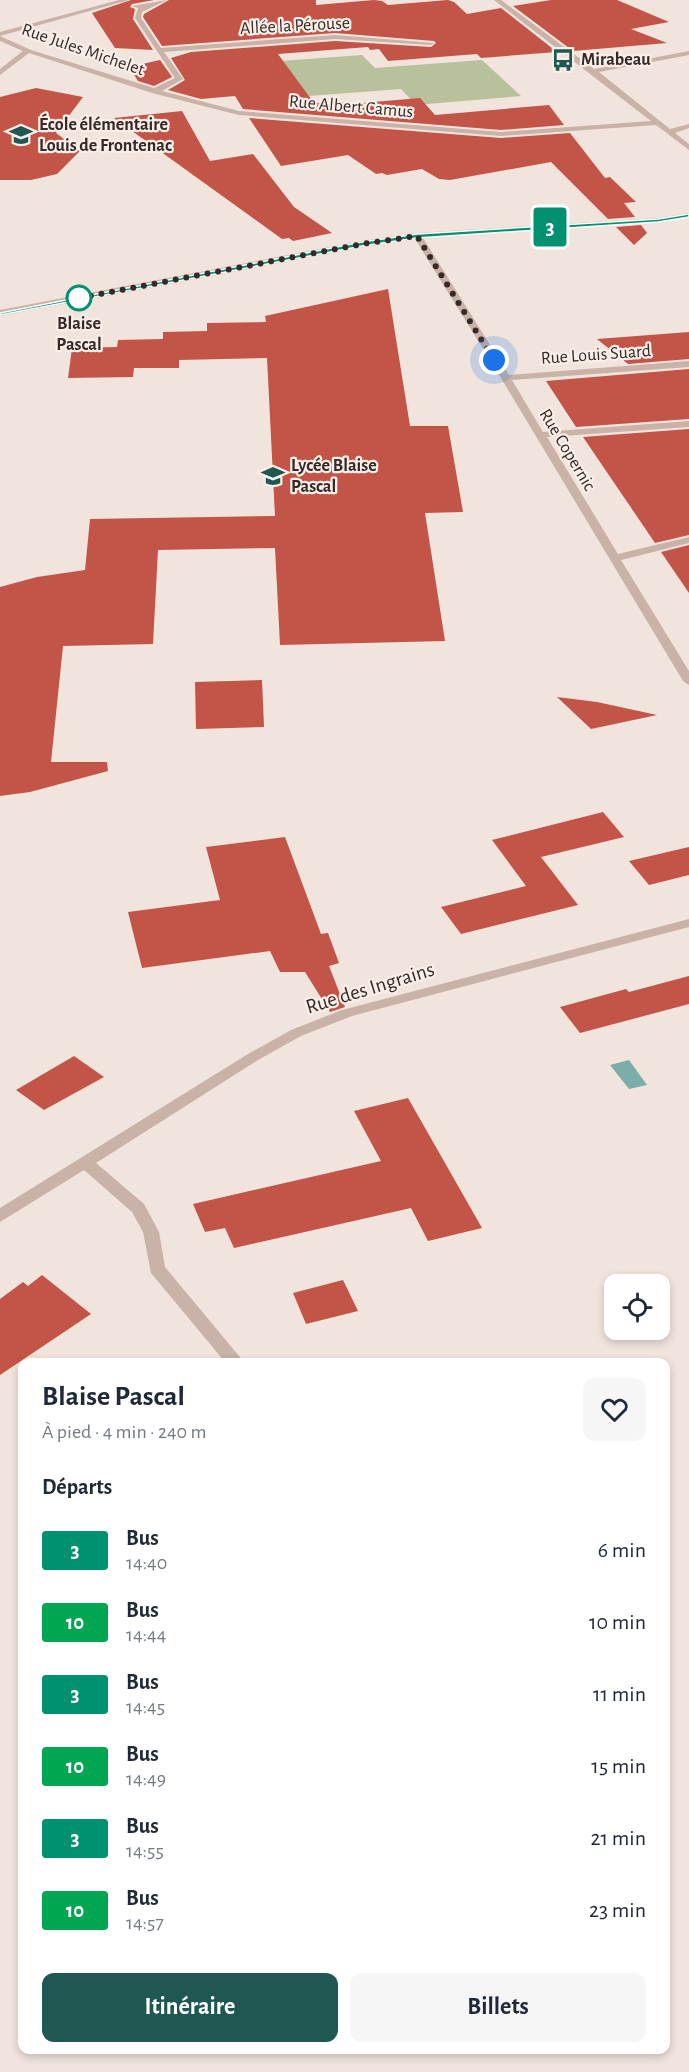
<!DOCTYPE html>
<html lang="fr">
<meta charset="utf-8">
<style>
:root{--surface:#fff;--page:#f6f6f7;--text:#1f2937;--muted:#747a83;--accent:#1f5752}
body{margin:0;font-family:"Alegreya Sans",sans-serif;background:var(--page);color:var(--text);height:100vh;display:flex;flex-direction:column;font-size:22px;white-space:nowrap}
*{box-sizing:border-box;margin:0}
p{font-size:20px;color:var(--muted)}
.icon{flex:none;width:33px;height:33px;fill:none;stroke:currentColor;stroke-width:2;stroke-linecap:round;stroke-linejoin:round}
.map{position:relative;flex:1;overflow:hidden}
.side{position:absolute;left:18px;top:1358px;width:652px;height:696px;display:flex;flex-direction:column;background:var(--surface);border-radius:12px;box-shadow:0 3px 9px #0003}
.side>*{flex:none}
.badge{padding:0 12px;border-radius:4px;font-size:21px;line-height:39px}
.tools{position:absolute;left:604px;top:1274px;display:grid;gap:12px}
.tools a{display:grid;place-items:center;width:66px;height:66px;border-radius:12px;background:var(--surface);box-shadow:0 3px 9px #0003;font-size:30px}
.you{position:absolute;width:30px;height:30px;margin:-15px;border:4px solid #fff;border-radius:50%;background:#1a73e8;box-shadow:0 0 0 9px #1a73e833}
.map>.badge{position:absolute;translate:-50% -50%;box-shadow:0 0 0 3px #fff}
h2{padding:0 24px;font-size:22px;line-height:54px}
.round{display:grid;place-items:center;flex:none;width:63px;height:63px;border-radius:12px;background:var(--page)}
.headline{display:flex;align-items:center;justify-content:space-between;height:102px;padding:0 24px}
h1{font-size:28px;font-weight:700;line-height:45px}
.action{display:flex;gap:12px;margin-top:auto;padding:12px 24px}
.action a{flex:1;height:69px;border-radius:12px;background:var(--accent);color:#fff;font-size:24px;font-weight:700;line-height:69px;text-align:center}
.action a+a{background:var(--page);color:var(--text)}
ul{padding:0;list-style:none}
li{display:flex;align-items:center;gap:18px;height:72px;padding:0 24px}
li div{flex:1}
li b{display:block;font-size:22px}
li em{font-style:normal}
li .badge{min-width:66px;font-weight:700;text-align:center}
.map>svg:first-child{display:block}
</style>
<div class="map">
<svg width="689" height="2072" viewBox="0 0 689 2072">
<rect width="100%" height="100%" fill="#f1e4dc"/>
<path fill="#b9c09c" d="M362,55L375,68L482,60L521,96L416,105L401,89L282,98L254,63Z"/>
<path fill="#7caea9" d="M629,1060L647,1085L629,1089L610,1065Z"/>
<g fill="#c35448">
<path d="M131,0H154L132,4L130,7L135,9L133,19L153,50L115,48L92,13Z"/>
<path d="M169,0H316V5L374,0L382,1L388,5L448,0L454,2L467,14L501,8L557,52L481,58L477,54L388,61L379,49L370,50L368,47L278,54L314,103L349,102L350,104L420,98L435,115L549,105L564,125L501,130L243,109L235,96L201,99L168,90L185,80L171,58L191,52L335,41L431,47L436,43L434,41L335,33L162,46L143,17L144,14Z"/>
<path d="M551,0H617L669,22L631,29L667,43L573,51L513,6Z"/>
<path d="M160,60L172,77L154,86L138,81L129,67Z"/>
<path d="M36,88L83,97L56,133L80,151L57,174L31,180H0V97Z"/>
<path d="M182,111L210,161L253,154L294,207L332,233L293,241L289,238L282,239L114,118Z"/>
<path d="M249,118L501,138L570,133L605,178L610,177L636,202L624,203L635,217L608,219L551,162L450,180L439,179L422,169L387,175L382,173L376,174L348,155L281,166Z"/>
<path d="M641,225L647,233L634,245L616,227Z"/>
<path d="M388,289L410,426H448L463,512L425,513L445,641L280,645L275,548L158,550L153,644L63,646L51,762H107L108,771L30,792L0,796V587L37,577L85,570L90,519L275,516L267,358L179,360V368H134L133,377L68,378L72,348L117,347L118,340L163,339V332L207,331V323L266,322L265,316Z"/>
<path d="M689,332V359L628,364L597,339Z"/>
<path d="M689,369V419L576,427L546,381Z"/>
<path d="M689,429V535L655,543L583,437Z"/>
<path d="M689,545V593L661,552Z"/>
<path d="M262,680L264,727L196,729L195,682Z"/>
<path d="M557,697L597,702L657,715L591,729Z"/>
<path d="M603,812L624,837L541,857L578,905L461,934L441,907L526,886L492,840Z"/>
<path d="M285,837L321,934L328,933L339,963L329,966L345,1007L330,1012L305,972H280L270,951L142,968L128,912L220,900L206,847Z"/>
<path d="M689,847V875L649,885L629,861Z"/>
<path d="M689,976V1004L580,1033L560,1007L626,989L629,992Z"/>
<path d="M74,1056L104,1077L44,1110L16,1090Z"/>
<path d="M408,1098L482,1228L428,1241L411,1208L234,1248L225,1228L205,1232L193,1204L381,1161L354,1111Z"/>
<path d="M42,1275L91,1314L0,1375V1299L23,1282L28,1286Z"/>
<path d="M343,1280L358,1311L306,1324L293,1293Z"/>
</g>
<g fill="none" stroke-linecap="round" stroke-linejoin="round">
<g fill="#c9b2a8" fill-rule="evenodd">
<path d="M119,0H129L0,36L31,50L154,88L175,78L135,18L138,8L132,6L167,0L142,12L141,18L161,48L335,35L434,43L431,45L335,39L164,52L183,79L162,91L239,111L501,132L651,121L494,0H501L594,69L689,51V55L599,72L670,129L689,124V128L675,133L689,144V150L656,125L501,136L239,115L152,93L29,53L0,75V69L23,51L0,41V32Z"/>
<path d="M689,213V217L658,222L423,238L509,375L689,361V367L512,380L543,432L689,421V427L547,437L618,554L689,537V543L621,560L689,671V685L683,681L501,378L415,239L362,247L0,316V310L362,241L417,233L658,218Z"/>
<path d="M689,919V927L352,1016L301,1036L258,1060L96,1163L144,1204L159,1232L165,1267L244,1362H225L151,1273L143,1232L132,1212L84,1170L0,1222V1208L248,1054L291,1030L342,1010Z"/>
</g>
</g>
<path fill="#009270" stroke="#fff" stroke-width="1.5" d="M689,214V217L658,222L417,238L362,246L0,315V313L362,242L417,234L658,219Z"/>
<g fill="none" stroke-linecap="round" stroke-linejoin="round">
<path stroke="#362a28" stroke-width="6" stroke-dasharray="0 10.8" d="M79,298L69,300L362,244L417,236L494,360"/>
</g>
<defs>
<g id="bus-bare" transform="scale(1.8)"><path d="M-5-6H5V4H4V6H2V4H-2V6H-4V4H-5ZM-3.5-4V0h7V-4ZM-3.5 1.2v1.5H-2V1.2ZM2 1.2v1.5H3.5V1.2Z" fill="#1f5752" stroke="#f9efe8" stroke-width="2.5" paint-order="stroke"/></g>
<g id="school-bare" transform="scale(1.8)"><path d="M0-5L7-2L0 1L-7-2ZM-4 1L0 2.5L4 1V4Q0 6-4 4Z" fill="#1f5752" stroke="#f9efe8" stroke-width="2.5" paint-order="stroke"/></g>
</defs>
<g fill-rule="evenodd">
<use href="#bus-bare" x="563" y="60"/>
<use href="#school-bare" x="21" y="135"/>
<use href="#school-bare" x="273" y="476"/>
</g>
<circle fill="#fff" stroke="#009270" stroke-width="3" cx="79" cy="298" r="12"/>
<g text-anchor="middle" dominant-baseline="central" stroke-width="4.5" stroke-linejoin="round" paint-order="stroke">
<g font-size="18" fill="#362a28" stroke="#f9efe8">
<text transform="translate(295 26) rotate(-3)">Allée la Pérouse</text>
<text transform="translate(83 50) rotate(19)">Rue Jules Michelet</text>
<text transform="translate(351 107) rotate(5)">Rue Albert Camus</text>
<text transform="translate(596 355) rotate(-4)">Rue Louis Suard</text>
<text transform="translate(567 450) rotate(59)">Rue Copernic</text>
</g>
<g font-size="18" font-weight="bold" fill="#362a28" stroke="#f9efe8" text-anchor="start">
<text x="581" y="60">Mirabeau</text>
<text x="39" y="125">École élémentaire<tspan x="39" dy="21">Louis de Frontenac</tspan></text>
<text x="291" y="466">Lycée Blaise<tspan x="291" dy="21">Pascal</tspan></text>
</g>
<g font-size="18" font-weight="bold" fill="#362a28" stroke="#f9efe8">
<text x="79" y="324">Blaise<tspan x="79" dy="21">Pascal</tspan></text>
</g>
<g font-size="21" fill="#362a28" stroke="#f9efe8">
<text transform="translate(370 988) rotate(-17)">Rue des Ingrains</text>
</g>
</g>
</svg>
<div class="tools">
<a><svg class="icon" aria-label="locate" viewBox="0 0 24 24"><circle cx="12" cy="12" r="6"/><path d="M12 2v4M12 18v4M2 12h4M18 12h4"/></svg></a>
</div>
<div class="you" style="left:494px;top:360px"></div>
<b class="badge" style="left:550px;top:227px;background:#009270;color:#fff">3</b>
<section class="side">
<div class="headline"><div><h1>Blaise Pascal</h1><p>À pied · 4 min · 240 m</p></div><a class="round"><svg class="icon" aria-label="heart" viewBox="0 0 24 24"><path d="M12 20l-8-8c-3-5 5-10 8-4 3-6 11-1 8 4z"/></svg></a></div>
<h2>Départs</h2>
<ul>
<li><span class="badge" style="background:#009270;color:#fff">3</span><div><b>Bus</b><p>14:40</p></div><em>6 min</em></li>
<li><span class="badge" style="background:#00a651;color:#fff">10</span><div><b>Bus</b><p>14:44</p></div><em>10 min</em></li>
<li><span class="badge" style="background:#009270;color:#fff">3</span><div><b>Bus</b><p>14:45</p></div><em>11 min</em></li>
<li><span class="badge" style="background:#00a651;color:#fff">10</span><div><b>Bus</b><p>14:49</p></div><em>15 min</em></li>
<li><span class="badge" style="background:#009270;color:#fff">3</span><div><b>Bus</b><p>14:55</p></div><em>21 min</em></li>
<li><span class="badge" style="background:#00a651;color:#fff">10</span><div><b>Bus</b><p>14:57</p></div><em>23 min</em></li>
</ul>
<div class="action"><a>Itinéraire</a><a>Billets</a></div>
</section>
</div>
